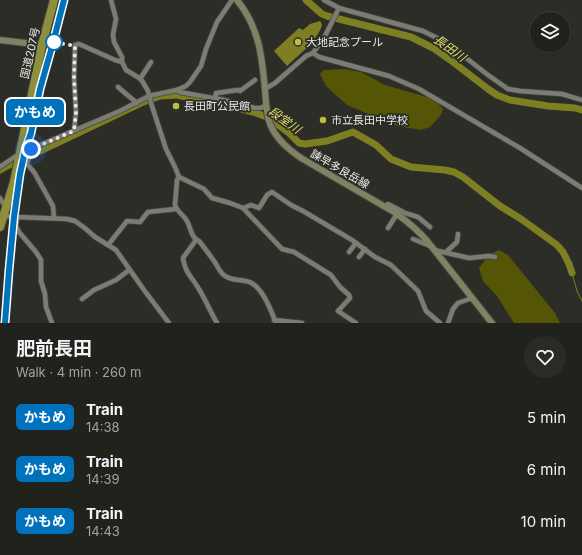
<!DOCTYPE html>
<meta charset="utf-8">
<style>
:root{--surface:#22221d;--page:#2a2a26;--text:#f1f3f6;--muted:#a2a4a4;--line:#3f3f3b}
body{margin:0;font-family:Inter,"Noto Sans JP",sans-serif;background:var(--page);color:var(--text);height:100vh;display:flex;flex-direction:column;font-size:15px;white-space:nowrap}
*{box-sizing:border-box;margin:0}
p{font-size:13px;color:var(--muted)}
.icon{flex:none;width:22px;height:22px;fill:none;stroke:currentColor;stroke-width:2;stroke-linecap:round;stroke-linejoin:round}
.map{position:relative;height:323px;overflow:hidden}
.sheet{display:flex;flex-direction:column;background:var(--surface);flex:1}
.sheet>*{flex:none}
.badge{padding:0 8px;border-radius:6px;font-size:14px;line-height:26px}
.fabs{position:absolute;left:530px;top:12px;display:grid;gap:8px}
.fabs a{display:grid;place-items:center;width:40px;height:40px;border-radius:50%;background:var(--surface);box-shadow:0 1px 3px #0004,0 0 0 1px var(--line);font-size:20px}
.you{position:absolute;width:20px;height:20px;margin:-10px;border:3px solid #fff;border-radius:50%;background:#1a73e8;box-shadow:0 0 0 6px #1a73e833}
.map>.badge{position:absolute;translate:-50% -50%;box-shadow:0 0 0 2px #fff}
.round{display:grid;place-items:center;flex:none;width:42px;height:42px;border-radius:21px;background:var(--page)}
.headline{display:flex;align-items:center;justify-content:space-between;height:68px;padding:0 16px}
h1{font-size:19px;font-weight:700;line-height:30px}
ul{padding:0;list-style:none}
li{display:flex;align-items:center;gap:12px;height:52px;padding:0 16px}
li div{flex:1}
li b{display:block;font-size:15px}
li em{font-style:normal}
li .badge{min-width:44px;font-weight:700;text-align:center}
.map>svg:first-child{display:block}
</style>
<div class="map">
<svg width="582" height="323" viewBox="0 0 582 323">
<rect width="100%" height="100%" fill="#2d2d27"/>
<g fill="#545505">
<path d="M344,69L361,72L385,85L434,99L443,109L441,115L430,127L421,130L397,126L347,105L326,86L320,74L324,70Z"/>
<path d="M499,250L508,255L555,313L560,323H514L497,296L483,281L479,268L489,255Z"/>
</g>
<path fill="#7e7f22" d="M320,21L322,24C321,32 315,37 311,44L287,66L274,51L299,28L303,30L310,24Z"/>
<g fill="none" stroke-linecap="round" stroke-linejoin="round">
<path stroke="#7e7f22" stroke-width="1" d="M572,273L577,291L582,301"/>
<g stroke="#7e7f22" stroke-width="7">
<path d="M306,0L322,14L327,16L411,37L433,48L453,62L488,89L497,95L510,100L548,106L575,108L582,110"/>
<path d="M0,170L33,152L40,151L141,103L160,96L176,95L220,103L253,112L267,117L277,124L289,133L299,143L305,144L327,141L353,132L376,145L391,159L411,167L445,170L454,172L463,177L500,206L521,219L557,245L563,252L569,264L572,273"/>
</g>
<g stroke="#484842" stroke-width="6">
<g id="street">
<path d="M111,0L116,19L113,35L114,42L122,57V62L126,70L141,79L148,91L151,103L166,149L175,167L179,177L177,180L175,205C177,212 184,215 187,221C191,228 191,238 199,241C204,247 209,254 214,261C218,266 219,272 225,276C233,281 238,279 246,281C261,283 271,310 276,323"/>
<path d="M324,0L339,8L346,10L423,31L435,37L461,54L488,75L508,89L520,91L562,94L582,100"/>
<path d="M50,45L57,47"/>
<path d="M313,53L319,57L389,76L419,89L520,148L582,188"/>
<path d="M140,79L151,62"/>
<path d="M118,87L125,93L137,103"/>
<path d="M265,89L275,83L306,56L313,53L325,36L339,8"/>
<path d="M177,90L179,92L224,100L255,108H260L266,106"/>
<path d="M215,98L216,93H217L238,90L240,91L255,80"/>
<path d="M74,131L76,112L74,78L75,45L79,44L115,60L122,62"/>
<path d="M31,149L27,164L34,172L53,206L54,218"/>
<path d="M0,167L19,154L120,111L149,96L177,90L186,86L190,82L201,66L206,49L217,22L232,0"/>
<path d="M179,177L204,189L212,198L230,203L243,208L282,249L294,252L331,275L340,287L349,295L350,298L338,311L356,323"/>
<path d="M0,198L2,202L7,207"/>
<path d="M385,207L388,204L405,213L418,217L430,227"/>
<path d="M243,208L251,205L259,208L261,205L267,195L272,192L291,205L303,211L352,240L375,257L391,265L418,291L426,311L440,323"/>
<path d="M4,216L17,217L67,219L75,221L86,229L95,237L116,250L144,290L169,323"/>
<path d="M17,217L16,226L19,232L36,252L41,260V281L45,294L46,307L52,323"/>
<path d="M388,228L397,214"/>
<path d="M413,239L430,246"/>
<path d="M196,240L183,258C185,272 190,275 197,286C205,298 210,311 217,323"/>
<path d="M108,245L127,221L140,222L148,212L176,209"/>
<path d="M434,250L469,258L489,256L495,257"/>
<path d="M349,252L356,243"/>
<path d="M446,252L457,242L458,234"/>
<path d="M359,257L365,249"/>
<path d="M82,299L94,290L116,280L129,270"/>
<path d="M274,320L302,323"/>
<path d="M448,323L453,309L458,303L472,298"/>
</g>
</g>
<g stroke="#484842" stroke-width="8">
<g id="secondary">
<path d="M237,0C259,27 262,56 265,90C266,101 266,113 270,124C276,139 288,149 301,158L394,212C407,221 418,230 428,242L492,323"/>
<path d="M0,40L42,45"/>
</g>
</g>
<g stroke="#484842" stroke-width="10">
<path id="highway" d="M0,227L14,182L42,45L54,0"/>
</g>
<use href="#street" stroke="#7b7c74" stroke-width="4.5"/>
<use href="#secondary" stroke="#818263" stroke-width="6"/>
<use href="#highway" stroke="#8e8f3c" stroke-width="8"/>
<path stroke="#acaca7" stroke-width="1" stroke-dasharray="6 3" stroke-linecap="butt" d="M5,323C8,273 12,223 20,174C24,153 31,133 37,112C47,75 57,37 66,0"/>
</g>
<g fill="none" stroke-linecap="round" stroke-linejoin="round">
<g stroke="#fff" stroke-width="9">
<path id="line" d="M5,323L9,270L14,217L20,174L25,151L31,133L40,89L53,43L64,0"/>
</g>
<use href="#line" stroke="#0072bc" stroke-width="6"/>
<path stroke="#e9e9e5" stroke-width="4" stroke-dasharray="0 7.2" d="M31,149L74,131L76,112L74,78L75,46L54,42"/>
</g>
<circle fill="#fff" stroke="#0072bc" stroke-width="2" cx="54" cy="42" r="8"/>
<g fill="#bdbf43" stroke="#2d2d27" stroke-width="1.5">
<circle cx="298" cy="42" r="4"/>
<circle cx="176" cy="106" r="4"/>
<circle cx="323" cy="120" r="4"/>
</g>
<g text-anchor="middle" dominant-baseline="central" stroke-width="3.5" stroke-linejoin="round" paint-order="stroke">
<g font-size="11" fill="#e9e9e5" stroke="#2d2d27" text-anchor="start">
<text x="306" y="42">大地記念プール</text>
<text x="184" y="106">長田町公民館</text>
<text x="331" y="120">市立長田中学校</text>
</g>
<g font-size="11" fill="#e9e9e5" stroke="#2d2d27">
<text transform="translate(30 53) rotate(-77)">国道207号</text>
<text transform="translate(340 169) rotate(30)">諫早多良岳線</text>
</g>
<g font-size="12" font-style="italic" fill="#dddf69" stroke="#2d2d27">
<text transform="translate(450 48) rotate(35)">長田川</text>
<text transform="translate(285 120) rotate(35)">段堂川</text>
</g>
</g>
</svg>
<div class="fabs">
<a><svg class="icon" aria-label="layers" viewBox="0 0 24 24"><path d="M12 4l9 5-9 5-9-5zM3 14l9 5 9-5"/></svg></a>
</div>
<div class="you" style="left:31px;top:149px"></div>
<b class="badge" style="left:35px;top:112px;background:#0072bc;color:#fff">かもめ</b>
</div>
<section class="sheet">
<div class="headline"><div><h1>肥前長田</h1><p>Walk · 4 min · 260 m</p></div><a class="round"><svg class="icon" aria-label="heart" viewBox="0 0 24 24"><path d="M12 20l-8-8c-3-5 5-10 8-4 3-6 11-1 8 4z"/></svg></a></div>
<ul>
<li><span class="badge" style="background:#0072bc;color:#fff">かもめ</span><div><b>Train</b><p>14:38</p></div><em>5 min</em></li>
<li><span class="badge" style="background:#0072bc;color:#fff">かもめ</span><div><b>Train</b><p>14:39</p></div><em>6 min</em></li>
<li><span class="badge" style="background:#0072bc;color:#fff">かもめ</span><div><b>Train</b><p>14:43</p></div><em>10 min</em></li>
</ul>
</section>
